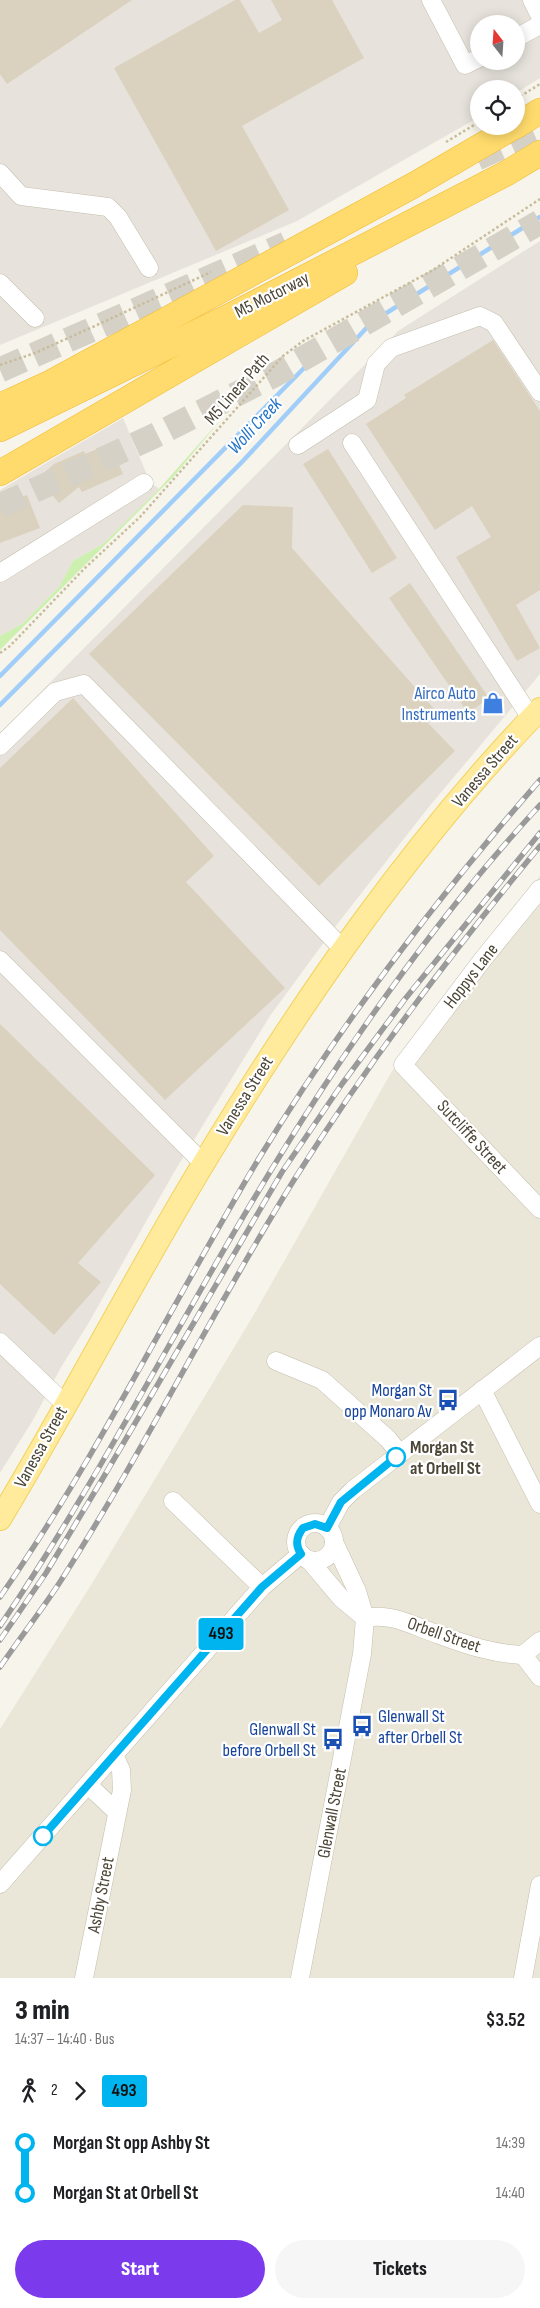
<!DOCTYPE html>
<meta charset="utf-8">
<style>
:root{--surface:#fff;--page:#f6f6f6;--text:#202124;--muted:#757577;--accent:#7c3aed}
body{margin:0;font-family:"Sofia Sans Condensed",sans-serif;background:var(--page);color:var(--text);height:100vh;display:flex;flex-direction:column;font-size:19px;white-space:nowrap}
*{box-sizing:border-box;margin:0}
p{font-size:16px;color:var(--muted)}
.icon{flex:none;width:28px;height:28px;fill:none;stroke:currentColor;stroke-width:2;stroke-linecap:round;stroke-linejoin:round}
.map{position:relative;height:1978px;overflow:hidden}
.side{display:flex;flex-direction:column;background:var(--surface);flex:1}
.side>*{flex:none}
.badge{padding:0 10px;border-radius:4px;font-size:18px;line-height:32px}
.needle{width:32px;rotate:343deg}
.controls{position:absolute;left:470px;top:15px;display:grid;gap:10px}
.controls a{display:grid;place-items:center;width:55px;height:55px;border-radius:50%;background:var(--surface);box-shadow:0 2px 12px #0003;font-size:25px}
.map>.badge{position:absolute;translate:-50% -50%;box-shadow:0 0 0 2px #fff}
.legs{display:flex;align-items:center;gap:8px;height:55px;padding:0 15px;font-size:16px}
.legs p{margin-inline-start:auto}
.headline{display:flex;align-items:center;justify-content:space-between;height:85px;padding:0 15px}
h1{font-size:28px;font-weight:800;line-height:38px}
.action{display:flex;gap:10px;margin-top:auto;padding:10px 15px}
.action a{flex:1;height:58px;border-radius:30px;background:var(--accent);color:#fff;font-size:20px;font-weight:800;line-height:58px;text-align:center}
.action a+a{background:var(--page);color:var(--text)}
ul{padding:0 15px;list-style:none}
li{display:flex;align-items:center;gap:18px;height:50px;font-size:19px}
li i{display:grid;place-items:center;width:8px;height:100%;margin:0 6px;background:currentColor}
li i::after{content:'';width:12px;height:12px;margin:-6px;border:4px solid;border-radius:50%;background:var(--surface)}
li p{margin-inline-start:auto}
li:first-child i{background:linear-gradient(#0000 50%,currentColor 0)}
li:last-child i{background:linear-gradient(currentColor 50%,#0000 0)}
.map>svg:first-child{display:block}
</style>
<div class="map">
<svg width="540" height="1978" viewBox="0 0 540 1978">
<rect width="100%" height="100%" fill="#f7f4eb"/>
<path fill="#ebe7d8" d="M540,876V1978H0V1729L91,1585L253,1316L392,1071L485,942Z"/>
<g fill="#e7e3dc" fill-rule="evenodd">
<path d="M0,0H540V78L516,93V89H479V117L297,221L0,345ZM479,24H516V61H479Z"/>
<path d="M540,241V674L428,808L338,923L270,1016L173,1174L88,1324L60,1369L33,1420L0,1473V733L398,331Z"/>
<path d="M123,418L150,482L159,489L103,544L73,561L59,587L22,624L0,636V490Z"/>
</g>
<path fill="#cdefaf" d="M223,417L174,476L0,650V636L22,624L59,587L73,561L103,544L159,489Z"/>
<g fill="none" stroke-linecap="round" stroke-linejoin="round">
<g stroke="#a1cef9" stroke-width="4.5">
<path d="M0,676L308,364"/>
<path d="M0,705L241,463L372,322L540,217"/>
</g>
</g>
<g fill="#dad2be">
<path d="M0,0H132L7,84L0,74Z"/>
<path d="M235,0H240L259,33L282,20L271,0H332L364,58L242,126L289,210L216,251L114,68Z"/>
<path d="M493,340L540,411V590L516,605L540,648L517,661L456,557L491,537L472,506L435,530L366,424L406,398L404,395Z"/>
<path d="M110,444L123,474L82,492L79,487L59,503L38,478L54,464L84,451L85,454Z"/>
<path d="M328,449L397,558L372,573L303,464Z"/>
<path d="M27,495L40,528L0,543V505Z"/>
<path d="M243,505L293,507L292,548L436,711L427,722L455,751L319,886L89,654Z"/>
<path d="M410,583L489,698L468,713L389,598Z"/>
<path d="M73,698L214,856L186,882L285,988L165,1100L0,930V768Z"/>
<path d="M0,1024L155,1175L78,1263L101,1282L54,1335L0,1284Z"/>
</g>
<g fill="none" stroke-linecap="round" stroke-linejoin="round">
<g stroke="#d5d1c7" stroke-width="25" stroke-dasharray="25 12" stroke-linecap="butt">
<path d="M477,158L540,130"/>
<path d="M0,370L286,244"/>
<path d="M0,506L154,436L276,374L540,222"/>
</g>
<g stroke="#c4beac" stroke-width="19">
<g id="minor">
<path d="M431,0L465,65L479,58"/>
<path d="M532,0L540,16"/>
<path d="M516,38L540,25"/>
<path d="M0,173L21,196L108,207L118,217L149,268"/>
<path d="M0,283L35,318"/>
<path d="M352,443L531,718"/>
<path d="M298,445L367,400L376,364L391,348L480,316L494,323L540,392"/>
<path d="M0,573L144,483"/>
<path d="M0,746L55,692L84,684L343,949"/>
<path d="M540,889L483,959L403,1065L540,1209"/>
<path d="M0,960L203,1163"/>
<path d="M0,1342L65,1404"/>
<path d="M276,1361L322,1380L388,1439L400,1454"/>
<path d="M482,1390L540,1504"/>
<path d="M173,1501L262,1587"/>
<circle cx="315" cy="1542" r="19"/>
<path d="M327,1528L341,1502L353,1490L540,1346"/>
<path d="M309,1560L341,1598L365,1618"/>
<path d="M365,1618C391,1612 415,1627 440,1635C467,1645 494,1654 523,1655L540,1641"/>
<path d="M523,1655L540,1677"/>
<path d="M88,1785L117,1812"/>
<path d="M0,1884L262,1587L301,1554"/>
<path d="M84,1978L122,1790L121,1770L114,1755"/>
<path d="M300,1978L362,1654L365,1618L357,1591L334,1542"/>
<path d="M523,1978L540,1885"/>
</g>
</g>
<g stroke="#f2d25d" stroke-width="24">
<path id="major" d="M0,1519C71,1401 134,1278 205,1161C302,1001 410,844 540,709"/>
</g>
<g stroke="#f0b92b" stroke-width="26">
<g id="highway">
<path d="M516,126L540,111"/>
<path d="M0,406L52,382L414,185L515,126"/>
<path d="M0,429L238,312L507,173L540,153"/>
<path d="M0,473L345,273"/>
</g>
</g>
<g stroke="#c7bc9b" stroke-width="2.5" stroke-dasharray="2.5 2.5" stroke-linecap="butt">
<path d="M516,99L540,84"/>
<path d="M446,142L479,122"/>
<path d="M0,365L35,353L97,325L211,272"/>
<path d="M0,653L10,646L85,568L140,517L283,356L303,341L433,270L540,199"/>
</g>
<use href="#minor" stroke="#fff" stroke-width="18"/>
<use href="#major" stroke="#ffeb9b" stroke-width="22"/>
<use href="#highway" stroke="#ffdb6d" stroke-width="25"/>
<g stroke="#9a9a9a" stroke-width="5.5">
<g id="rail">
<path d="M0,1597C97,1458 171,1305 258,1160C340,1025 436,899 540,780"/>
<path d="M0,1626C100,1478 180,1319 273,1167C351,1039 439,915 540,805"/>
<path d="M0,1640L46,1573L103,1478L282,1172L342,1084L405,999L540,833"/>
<path d="M0,1667C20,1638 41,1611 60,1582C144,1451 212,1311 294,1180C369,1061 451,954 540,846"/>
</g>
</g>
<use href="#rail" stroke="#fff" stroke-width="4" stroke-dasharray="11" stroke-linecap="butt"/>
</g>
<g fill="none" stroke-linecap="round" stroke-linejoin="round">
<g stroke="#fff" stroke-width="11">
<path id="line-1" d="M43,1836L262,1587L301,1554C295,1545 296,1537 303,1528L315,1524L327,1528L341,1502L396,1457"/>
</g>
<use href="#line-1" stroke="#00b5ef" stroke-width="8"/>
</g>
<defs>
<g id="shop-bare" transform="scale(1.725)"><path d="M-5-2.5h2.3a2.7 3.5 0 0 1 5.4 0H5L5.5 6h-11ZM-1.5-2.5h3a1.5 2.3 0 0 0-3 0Z" fill="#3f7fe0" stroke="#fff" stroke-width="2.5" paint-order="stroke"/></g>
<g id="bus-bare" transform="scale(1.725)"><path d="M-5-6H5V4H4V6H2V4H-2V6H-4V4H-5ZM-3.5-4V0h7V-4ZM-3.5 1.2v1.5H-2V1.2ZM2 1.2v1.5H3.5V1.2Z" fill="#1a4fb4" stroke="#fff" stroke-width="2.5" paint-order="stroke"/></g>
</defs>
<g fill-rule="evenodd">
<use href="#shop-bare" x="493" y="703"/>
<use href="#bus-bare" x="448" y="1400"/>
<use href="#bus-bare" x="362" y="1726"/>
<use href="#bus-bare" x="333" y="1739"/>
</g>
<g fill="#fff" stroke="#00b5ef" stroke-width="2.5">
<circle cx="396" cy="1457" r="9"/>
<circle cx="43" cy="1836" r="9"/>
</g>
<g text-anchor="middle" dominant-baseline="central" stroke-width="4.5" stroke-linejoin="round" paint-order="stroke">
<g font-size="18" fill="#4c4637" stroke="#fff">
<text transform="translate(272 295) rotate(-27)">M5 Motorway</text>
<text transform="translate(237 389) rotate(-49)">M5 Linear Path</text>
<text transform="translate(485 771) rotate(-49)">Vanessa Street</text>
<text transform="translate(471 976) rotate(-52)">Hoppys Lane</text>
<text transform="translate(245 1096) rotate(-58)">Vanessa Street</text>
<text transform="translate(472 1137) rotate(47)">Sutcliffe Street</text>
<text transform="translate(41 1447) rotate(-61)">Vanessa Street</text>
<text transform="translate(444 1635) rotate(19)">Orbell Street</text>
<text transform="translate(332 1813) rotate(-79)">Glenwall Street</text>
<text transform="translate(101 1895) rotate(-79)">Ashby Street</text>
</g>
<g font-size="18" fill="#366cbe" stroke="#fff" text-anchor="end">
<text x="476" y="693">Airco Auto<tspan x="476" dy="21">Instruments</tspan></text>
</g>
<g font-size="18" fill="#164399" stroke="#fff" text-anchor="end">
<text x="432" y="1390">Morgan St<tspan x="432" dy="21">opp Monaro Av</tspan></text>
<text x="378" y="1716" text-anchor="start">Glenwall St<tspan x="378" dy="21">after Orbell St</tspan></text>
<text x="316" y="1729">Glenwall St<tspan x="316" dy="21">before Orbell St</tspan></text>
</g>
<g font-size="18" font-weight="bold" fill="#4c4637" stroke="#fff" text-anchor="start">
<text x="410" y="1447">Morgan St<tspan x="410" dy="21">at Orbell St</tspan></text>
</g>
<g font-size="19" font-style="italic" fill="#2173c7" stroke="#fff">
<text transform="translate(255 426) rotate(-47)">Wolli Creek</text>
</g>
</g>
</svg>
<div class="controls">
<a><svg class="needle" viewBox="-14 -14 28 28"><path d="M0-13l5 13h-10z" fill="#e53935"/><path d="M0 13l5-13h-10z" fill="#757577"/></svg></a>
<a><svg class="icon" aria-label="locate" viewBox="0 0 24 24"><circle cx="12" cy="12" r="6"/><path d="M12 2v4M12 18v4M2 12h4M18 12h4"/></svg></a>
</div>
<b class="badge" style="left:221px;top:1634px;background:#00b5ef;color:#111">493</b>
</div>
<section class="side">
<div class="headline"><div><h1>3 min</h1><p>14:37 – 14:40 · Bus</p></div><b>$3.52</b></div>
<div class="legs"><svg class="icon" aria-label="walk" viewBox="0 0 24 24"><circle cx="13" cy="4" r="2"/><path d="M13 8l-2 6 4 7M11 14l-3 7M7 12l3-4h3l4 4"/></svg>2<svg class="icon" aria-label="forward" viewBox="0 0 24 24"><path d="M9 5l7 7-7 7"/></svg><b class="badge" style="background:#00b5ef;color:#111">493</b></div>
<ul>
<li><i style="color:#00b5ef"></i><b>Morgan St opp Ashby St</b><p>14:39</p></li>
<li><i style="color:#00b5ef"></i><b>Morgan St at Orbell St</b><p>14:40</p></li>
</ul>
<div class="action"><a>Start</a><a>Tickets</a></div>
</section>
